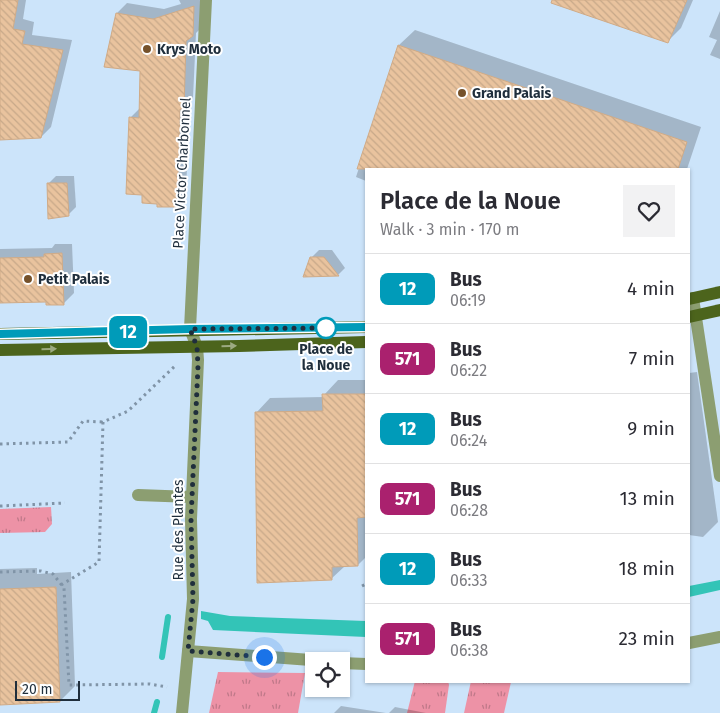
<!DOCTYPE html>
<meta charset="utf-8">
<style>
:root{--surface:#fff;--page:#f2f2f3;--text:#2b2b33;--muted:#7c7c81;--line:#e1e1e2}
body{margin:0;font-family:"Fira Sans",sans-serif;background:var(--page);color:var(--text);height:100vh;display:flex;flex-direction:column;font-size:19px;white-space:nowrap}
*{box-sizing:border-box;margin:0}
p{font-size:16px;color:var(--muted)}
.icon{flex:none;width:28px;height:28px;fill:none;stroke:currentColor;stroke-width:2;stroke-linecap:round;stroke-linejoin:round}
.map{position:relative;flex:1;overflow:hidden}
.details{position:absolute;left:365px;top:168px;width:325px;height:515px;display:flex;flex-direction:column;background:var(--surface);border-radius:0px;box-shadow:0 1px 4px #0004}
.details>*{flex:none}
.badge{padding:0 10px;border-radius:8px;font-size:18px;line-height:32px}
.fabs{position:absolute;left:305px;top:652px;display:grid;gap:10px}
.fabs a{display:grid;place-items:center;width:45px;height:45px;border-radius:0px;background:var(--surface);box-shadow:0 1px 4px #0004;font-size:25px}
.scale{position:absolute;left:15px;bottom:12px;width:65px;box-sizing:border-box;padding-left:5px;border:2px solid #1f2e3c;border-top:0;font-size:14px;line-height:18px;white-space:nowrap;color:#1f2e3c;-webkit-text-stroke:4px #fff;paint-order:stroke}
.you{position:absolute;width:25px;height:25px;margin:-12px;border:4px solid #fff;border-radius:50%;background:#1a73e8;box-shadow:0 0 0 8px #1a73e833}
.map>.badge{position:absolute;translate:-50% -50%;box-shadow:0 0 0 2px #fff}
.round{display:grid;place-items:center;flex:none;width:52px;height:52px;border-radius:0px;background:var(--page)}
.headline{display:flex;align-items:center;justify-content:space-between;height:85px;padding:0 15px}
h1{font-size:24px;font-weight:600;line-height:38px}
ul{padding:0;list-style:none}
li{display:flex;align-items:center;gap:15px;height:70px;padding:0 15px;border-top:1px solid var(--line)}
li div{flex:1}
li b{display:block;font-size:19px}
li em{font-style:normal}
li .badge{min-width:55px;font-weight:700;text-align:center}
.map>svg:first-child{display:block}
</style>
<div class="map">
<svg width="720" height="713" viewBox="0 0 720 713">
<defs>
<pattern id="grass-tufts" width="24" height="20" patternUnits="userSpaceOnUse" patternTransform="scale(1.25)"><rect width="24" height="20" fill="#ed92a6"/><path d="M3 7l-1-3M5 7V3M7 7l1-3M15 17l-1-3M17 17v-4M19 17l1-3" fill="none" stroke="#bf7888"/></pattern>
<pattern id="building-back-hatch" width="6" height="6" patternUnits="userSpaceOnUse" patternTransform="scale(1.25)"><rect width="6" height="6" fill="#e9c39e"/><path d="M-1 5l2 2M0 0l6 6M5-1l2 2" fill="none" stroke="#c7a889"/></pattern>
</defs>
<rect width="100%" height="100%" fill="#cce4fa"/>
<g fill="url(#grass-tufts)">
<path d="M51,507L52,524L45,532L0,533V509Z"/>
<path d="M218,672L305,673L298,713H209Z"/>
<path d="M415,681H448L449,685L445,713H407Z"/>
<path d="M471,681L511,682L504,713H464Z"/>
</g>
<g fill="#33c4b7">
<path d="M720,580V590L689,597V586Z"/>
<path d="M201,611L230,616L366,621V637L213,630L208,621L201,619Z"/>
</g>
<g fill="#0003">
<path d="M0,0H26L23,19L34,22L32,35L72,40L51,127L41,137L0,139Z"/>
<path d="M179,0H204L202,27L196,33L193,98L189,103L186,196L176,206L130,118L140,108L142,70L117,13L127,3L164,9L181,4Z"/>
<path d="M571,0H693L681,28L668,41Z"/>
<path d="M720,11V59L710,55L717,40L709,37Z"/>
<path d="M415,30L701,127L687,169H366V181L356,177L399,45Z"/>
<path d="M56,176H74L76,207L68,215L48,184Z"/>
<path d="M55,244H72L74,293L64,303L47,301L0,302V249L52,248Z"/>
<path d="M319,250H332L345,268L338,275L311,258Z"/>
<path d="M697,372L718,522L703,537L689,535V373Z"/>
<path d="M338,380H366V557L358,565L345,566L331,579L256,413L270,398L324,397V395Z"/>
<path d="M37,568V574L71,572L75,686L60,701L0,703V569Z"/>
<path d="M341,706L386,713H334Z"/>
<path d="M395,707L426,713H389Z"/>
</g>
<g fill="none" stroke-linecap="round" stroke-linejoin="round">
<g stroke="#33c4b7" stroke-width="6">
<path d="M162,657L168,617"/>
<path d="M154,713L157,702"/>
</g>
</g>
<g fill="url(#building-back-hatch)" stroke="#d0ab87">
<path d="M0,0H18L13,29L25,31L22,44L63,50L41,138L0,140Z"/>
<path d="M552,0H687L668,43L551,3Z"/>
<path d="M194,6L193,36L186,41L184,109H180L177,207H157V204L142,203V195L126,194L129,117L139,118L140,71L104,67L116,13L153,19Z"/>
<path d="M398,45L687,142L678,169H357Z"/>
<path d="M47,183H67L69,216L48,219Z"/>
<path d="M62,253L64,305H46V302L0,303V258L44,257V254Z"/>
<path d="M310,257H324L339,276L303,277Z"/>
<path d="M322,394H366V517L357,518L358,566L332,567V580L257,583L255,412L323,411Z"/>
<path d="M56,587L60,702L0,705V589Z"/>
</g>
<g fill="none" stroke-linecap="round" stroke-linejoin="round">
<g stroke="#8094a7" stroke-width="3" stroke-dasharray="2.5 4" stroke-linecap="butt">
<path d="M0,444L68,442L83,421L103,422"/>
<path d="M0,506L65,503"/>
<path d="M0,572L41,571L53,574L64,588L69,685L150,684L167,687"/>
<path d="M61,585L99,562L103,422L128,411L175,366"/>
<path d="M362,586L366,584"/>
</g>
<g stroke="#8c9e71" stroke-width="12">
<path d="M693,298L720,476"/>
<path d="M138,495L192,497"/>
<path d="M689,643L720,637"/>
<path d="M188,651L324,661"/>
<path d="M341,663L366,664"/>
<path d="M182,713L193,599L191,519L198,360L197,347L190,329L206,0"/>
</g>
<g stroke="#4c641c" stroke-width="12">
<path d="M689,299L720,292"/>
<path d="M689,317L720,310"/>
<path d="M0,334L366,327"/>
<path d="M0,350L239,346L366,342"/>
</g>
</g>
<defs><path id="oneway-solid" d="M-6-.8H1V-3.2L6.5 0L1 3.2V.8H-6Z" transform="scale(1.25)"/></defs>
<g fill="#9daa82">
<use href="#oneway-solid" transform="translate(229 346) rotate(-1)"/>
<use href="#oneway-solid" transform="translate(49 349) rotate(-1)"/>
</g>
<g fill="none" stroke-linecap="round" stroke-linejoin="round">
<g stroke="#fff" stroke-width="11">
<path id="line" d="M0,334L190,329L366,327"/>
</g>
<use href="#line" stroke="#009bb9" stroke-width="8"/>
<path stroke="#1f2e3c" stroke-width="5" stroke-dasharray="0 9" d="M264,657L188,651L193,599L191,519L198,366L197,347L190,329L329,328H326"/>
</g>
<g fill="#76522b" stroke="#fff" stroke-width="2">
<circle cx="147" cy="49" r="5"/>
<circle cx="462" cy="93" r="5"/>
<circle cx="28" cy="279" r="5"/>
</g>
<circle fill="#fff" stroke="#009bb9" stroke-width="2.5" cx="326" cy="328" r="10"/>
<g text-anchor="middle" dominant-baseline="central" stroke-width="4" stroke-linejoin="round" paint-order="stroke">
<g font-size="14" font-weight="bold" fill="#1f2e3c" stroke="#fff" text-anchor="start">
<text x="157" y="49">Krys Moto</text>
<text x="472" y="93">Grand Palais</text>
<text x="38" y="279">Petit Palais</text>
</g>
<g font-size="14" fill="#1f2e3c" stroke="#fff">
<text transform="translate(182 173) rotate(-87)">Place Victor Charbonnel</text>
<text transform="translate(178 530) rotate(-90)">Rue des Plantes</text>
</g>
<g font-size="14" font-weight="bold" fill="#1f2e3c" stroke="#fff">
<text x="326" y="349">Place de<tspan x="326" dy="16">la Noue</tspan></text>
</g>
</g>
</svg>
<div class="fabs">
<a><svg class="icon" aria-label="locate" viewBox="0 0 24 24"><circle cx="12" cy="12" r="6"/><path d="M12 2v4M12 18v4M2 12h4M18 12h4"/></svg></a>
</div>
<div class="scale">20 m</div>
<div class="you" style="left:264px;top:657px"></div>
<b class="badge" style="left:128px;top:332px;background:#009bb9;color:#fff">12</b>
<section class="details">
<div class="headline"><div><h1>Place de la Noue</h1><p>Walk · 3 min · 170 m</p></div><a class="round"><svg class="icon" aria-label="heart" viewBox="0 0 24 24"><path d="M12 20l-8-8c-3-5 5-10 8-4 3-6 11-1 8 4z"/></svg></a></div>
<ul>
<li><span class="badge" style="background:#009bb9;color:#fff">12</span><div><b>Bus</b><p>06:19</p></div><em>4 min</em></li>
<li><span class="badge" style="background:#aa216e;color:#fff">571</span><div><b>Bus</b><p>06:22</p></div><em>7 min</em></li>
<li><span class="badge" style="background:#009bb9;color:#fff">12</span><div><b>Bus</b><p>06:24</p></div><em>9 min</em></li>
<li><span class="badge" style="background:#aa216e;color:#fff">571</span><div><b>Bus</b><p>06:28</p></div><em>13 min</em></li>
<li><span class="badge" style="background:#009bb9;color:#fff">12</span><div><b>Bus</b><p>06:33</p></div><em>18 min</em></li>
<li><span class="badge" style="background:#aa216e;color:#fff">571</span><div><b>Bus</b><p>06:38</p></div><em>23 min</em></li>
</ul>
</section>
</div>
